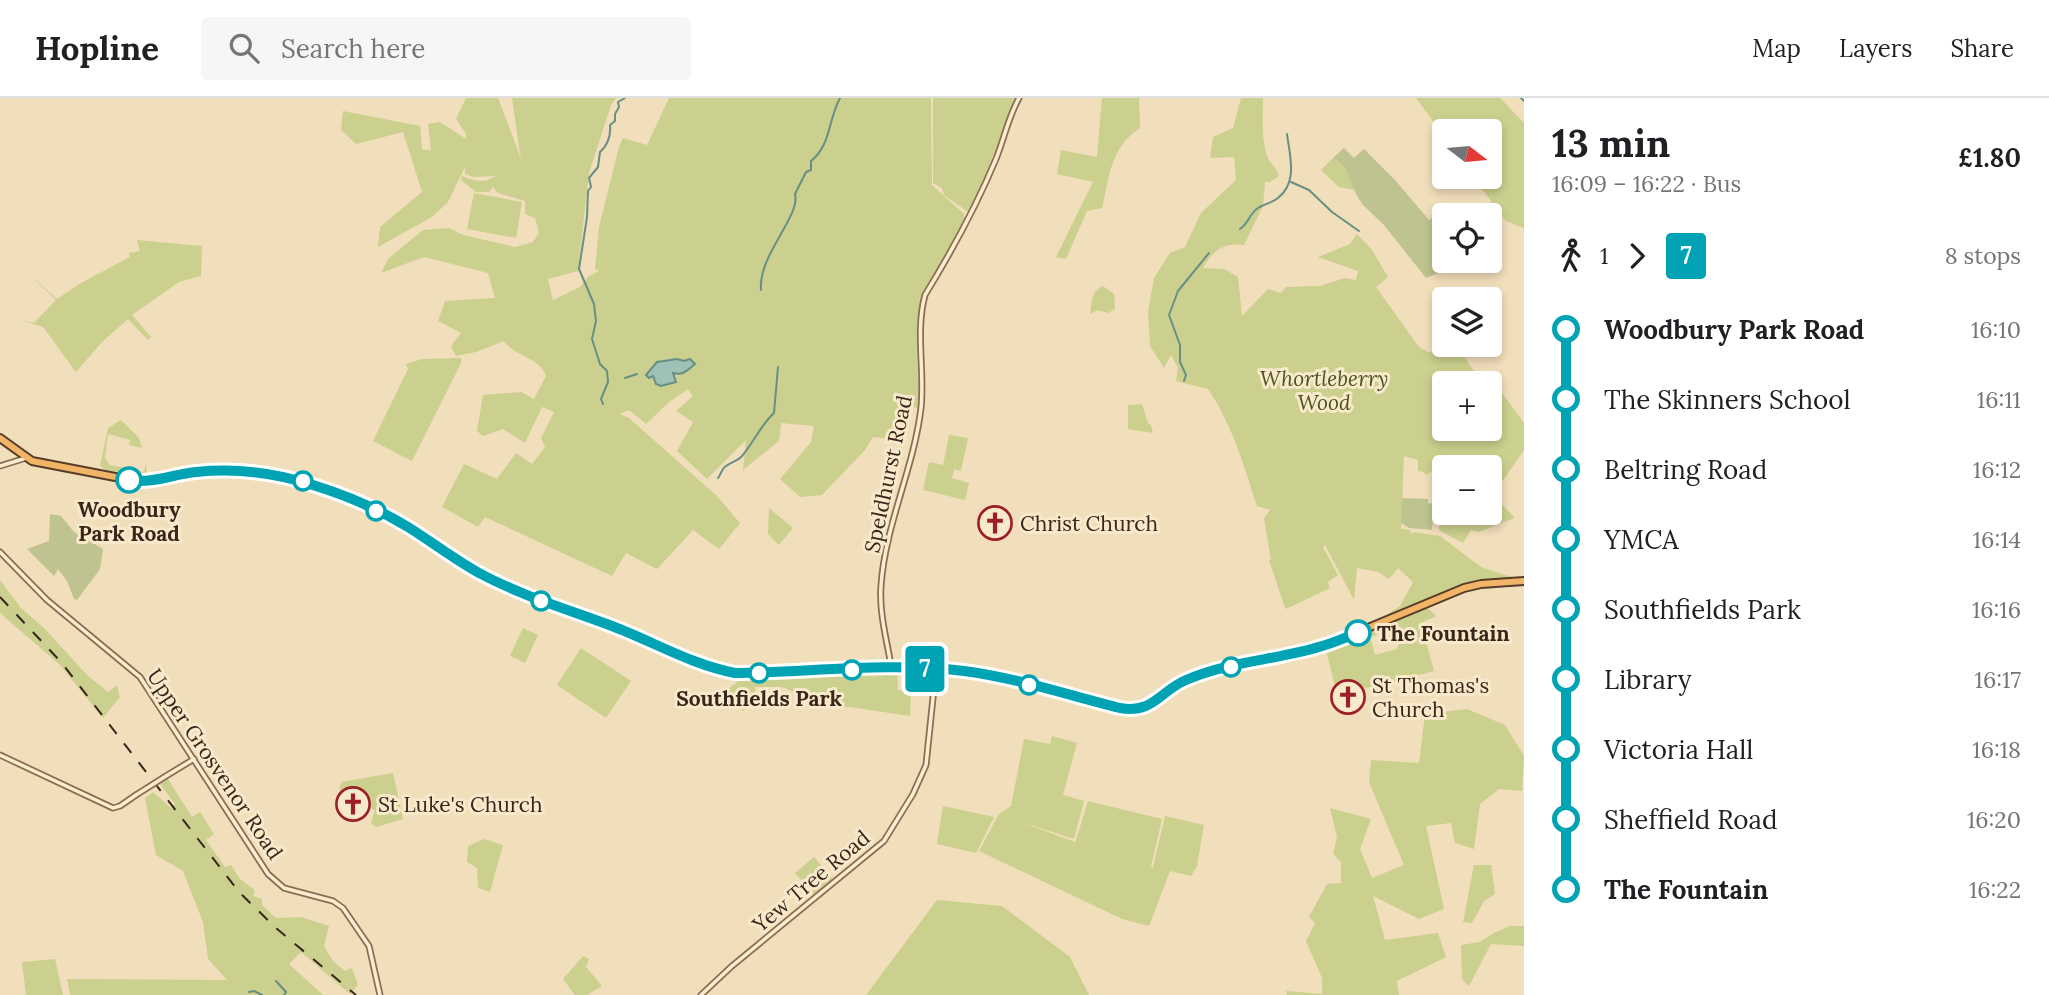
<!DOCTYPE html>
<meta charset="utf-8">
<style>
:root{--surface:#fff;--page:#f6f6f6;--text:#202124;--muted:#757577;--line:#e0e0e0}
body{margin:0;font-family:Lora,serif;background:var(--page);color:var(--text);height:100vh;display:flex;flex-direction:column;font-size:26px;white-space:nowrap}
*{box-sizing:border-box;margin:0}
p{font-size:23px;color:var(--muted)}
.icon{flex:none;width:38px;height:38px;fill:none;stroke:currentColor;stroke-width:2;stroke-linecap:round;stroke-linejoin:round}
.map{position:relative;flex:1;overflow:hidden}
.panel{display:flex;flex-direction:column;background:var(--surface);width:525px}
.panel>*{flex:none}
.badge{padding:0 14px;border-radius:5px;font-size:24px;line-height:46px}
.needle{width:46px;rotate:106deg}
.tools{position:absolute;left:1432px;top:21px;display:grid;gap:14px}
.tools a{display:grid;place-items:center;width:70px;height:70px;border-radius:7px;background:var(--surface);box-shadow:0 4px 10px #0003;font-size:35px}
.map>.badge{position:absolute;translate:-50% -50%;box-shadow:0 0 0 4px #fff}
.legs{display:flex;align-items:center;gap:10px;height:77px;padding:0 28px;font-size:23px}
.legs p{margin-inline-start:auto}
.summary{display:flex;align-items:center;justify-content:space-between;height:119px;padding:0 28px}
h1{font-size:38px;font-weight:700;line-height:52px}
ul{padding:0 28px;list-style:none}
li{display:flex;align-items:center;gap:24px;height:70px;font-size:26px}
li i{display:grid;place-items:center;width:10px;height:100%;margin:0 9px;background:currentColor}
li i::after{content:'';width:18px;height:18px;margin:-9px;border:5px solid;border-radius:50%;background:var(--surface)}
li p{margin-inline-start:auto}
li:first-child i{background:linear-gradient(#0000 50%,currentColor 0)}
li:last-child i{background:linear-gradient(currentColor 50%,#0000 0)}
header{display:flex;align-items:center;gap:42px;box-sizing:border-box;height:98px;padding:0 35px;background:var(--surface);border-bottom:2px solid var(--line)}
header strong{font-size:33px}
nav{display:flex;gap:38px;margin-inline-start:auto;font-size:24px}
.search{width:490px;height:63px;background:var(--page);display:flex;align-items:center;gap:18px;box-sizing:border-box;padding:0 24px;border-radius:7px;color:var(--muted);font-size:26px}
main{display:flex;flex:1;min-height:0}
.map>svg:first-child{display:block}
</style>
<header>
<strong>Hopline</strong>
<div class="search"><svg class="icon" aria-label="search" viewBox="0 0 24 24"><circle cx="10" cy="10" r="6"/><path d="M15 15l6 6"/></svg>Search here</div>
<nav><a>Map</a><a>Layers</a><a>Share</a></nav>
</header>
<main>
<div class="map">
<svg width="1524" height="897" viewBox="0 0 1524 897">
<rect width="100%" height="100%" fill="#f1debb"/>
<g fill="#cbd08e" fill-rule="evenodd">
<path d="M466,0H498L520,58L523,77L512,0H616L611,7L589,75L578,173L548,181L553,202L580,189L588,179L599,173L595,171L599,129L619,49L623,40L647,47L669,0H931L932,87L964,116L966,124L923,196C912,232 919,273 919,310L901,307L891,341L873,339L865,352L822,397L800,399L780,381L811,344L814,328L781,325L779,343L743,372L746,342L707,381L677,353L693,324L676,313L693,298L688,291L669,304L646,326L629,312L619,316L629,320L717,398L740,425L719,451L693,432L657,471L626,455L612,478L485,419L478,429L442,409L464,366L497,381L516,355L532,366L545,349L541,340L554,314L542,309L525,345L503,331L483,338L477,333L483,297L521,294L534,301L546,278C540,259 515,259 504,243L476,254L456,258L451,248L461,235L438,223L445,203L495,200L488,175L424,159L381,175L388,161L423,132L449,130L463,137L515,149L533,144L539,135L535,120L525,116V103L498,95L493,89L489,94H476L461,82L462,78C475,83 484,86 496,78L474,79L465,76V69L448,104L432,119L378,149L380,129L422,94L403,34L356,46L341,32L343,13L420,28L422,51L431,53L428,26L440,24L466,41V36L456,21Z"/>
<path d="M933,0H1017C997,36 990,78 968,114L944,97L942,90L933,85Z"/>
<path d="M1102,0H1139L1140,30C1110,50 1110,77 1102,110L1087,113L1066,161L1056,159L1093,84L1057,76L1061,52L1097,59Z"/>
<path d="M1241,0H1263C1263,20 1261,39 1267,58C1270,66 1277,70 1279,78L1270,84H1265L1263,108L1244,147C1224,144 1213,152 1203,170L1224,171L1238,179L1242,218L1268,191L1281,195L1286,189L1320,188L1345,180L1356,182L1358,173L1318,159L1350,146L1357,136L1372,152L1388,179L1376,189L1419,249L1428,254L1459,251L1478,279L1497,288L1524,325V352L1493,397L1515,420L1478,434L1471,432L1463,445L1439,432L1440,411L1444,401V415H1489V369H1444V380L1431,373L1427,377L1421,373L1418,374V362L1404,358L1401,431L1411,432L1410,436L1413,434L1440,438L1481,469L1518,481L1466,486L1389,520L1388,516L1400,508L1413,484L1398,470L1389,481L1378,474L1357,470L1354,502L1325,447L1323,449L1338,477L1328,484L1330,490L1286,511L1284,507L1269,462H1271L1264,420L1270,412L1257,408C1244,368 1232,326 1208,291L1176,283L1178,270L1171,257L1164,270L1150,248L1148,214L1154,180L1170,155L1185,149L1201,115L1236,82L1234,59L1210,60L1213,39L1233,30ZM1444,285H1489V331H1444Z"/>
<path d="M1416,0H1500L1524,25V130L1506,123L1473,79H1489V33H1444V38Z"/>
<path d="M1333,60L1345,69L1355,92L1339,89L1321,72Z"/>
<path d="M474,95L522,104L516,140L467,131Z"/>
<path d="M137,142L202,148L201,178L179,184L132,217L151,239L148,242L128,221L102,244L76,274L43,229L20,222L34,225L56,202L30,177L57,201L81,185L130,159L129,155L140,153Z"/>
<path d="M1103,188L1114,196L1115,211L1108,215L1097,212L1090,216C1092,204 1091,193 1103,188Z"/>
<path d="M461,260V265L412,363L373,343L408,271L406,266L422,261Z"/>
<path d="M1142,306L1148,325L1151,327L1153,335L1128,331V307Z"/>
<path d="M121,322L139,340L142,350L129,347L130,342L108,336L105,360L110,367L144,374L146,365L147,378L106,372L100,368L108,330Z"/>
<path d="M949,337L968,340L961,373L954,371L952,380L969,385L965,402L923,392L929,364L943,367Z"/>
<path d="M769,410L793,430L779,447L768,436Z"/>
<path d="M0,482L21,510L44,530L88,578L108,594L117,587L120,599L103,620L60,567L0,515Z"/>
<path d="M1427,509L1436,518L1421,525L1434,573L1373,589L1336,592L1327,556L1329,550L1391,525L1392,531L1370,539L1375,557L1397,551L1399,545L1394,524Z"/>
<path d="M523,530L538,537L525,565L510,558Z"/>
<path d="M581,550L631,583L606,620L557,587Z"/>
<path d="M897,575L898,592L911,594L910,618L850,609L834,610L782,589H755V601L743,613L722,596L742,580Z"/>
<path d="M1467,611L1505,627L1524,658L1522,693L1499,691L1480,706L1474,751L1455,745L1451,725L1426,728L1444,811L1419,821L1373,798L1385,842L1438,835L1446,859L1397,883L1399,897H1287L1286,893L1322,896V880L1306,843L1315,825L1309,819L1327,786L1341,785V764L1333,756L1337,739L1330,710L1371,721L1360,751L1372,780L1404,767L1369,684L1371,662L1419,665L1425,616Z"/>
<path d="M1052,638L1077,645L1063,697L1084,703L1074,741L1021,724L1075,744L1068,768L1088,703L1162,721L1151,769L1155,770L1153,769L1165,718L1204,727L1197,768L1191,778L1170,773L1149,828L1122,821L979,753L999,716L1011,708L1024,641L1050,646Z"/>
<path d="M393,675L403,721L376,729L371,725L375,712L361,705L358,694L339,695L341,684Z"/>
<path d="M168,681L192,719L200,714L214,736L206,742L225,769L231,767L240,781L255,792L253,798L262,801V807L276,820L301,819L329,828L324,848L333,863L345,873L352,870L358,887L350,896L301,854L289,866L323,897H70L67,881L227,882L208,861L203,824L183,773L156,757L145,700L153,694L171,710L175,706L160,686Z"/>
<path d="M943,708L994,719L976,755L937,746Z"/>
<path d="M484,741L503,747L490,794L478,790L477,770L467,764L468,748Z"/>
<path d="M814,759L833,781L814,797L795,775Z"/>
<path d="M1474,767H1491L1495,796L1484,803L1472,825L1463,824Z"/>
<path d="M937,802L1002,808L1070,859L1089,897H866Z"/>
<path d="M1510,828H1524V848L1491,846L1469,888L1462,881L1461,847L1480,844L1492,836Z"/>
<path d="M583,858L589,861L586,869L602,888L587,897H575L563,881Z"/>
<path d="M55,861L63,897H26L22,864Z"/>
</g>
<g fill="#bfc38f">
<path d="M1344,50L1354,60L1364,51L1395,82L1429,122L1451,108L1458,117H1444V163H1468L1426,180L1384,127L1363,107L1357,98L1345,69L1333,60Z"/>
<path d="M1402,400L1428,401V405L1434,406L1432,432L1409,430L1401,425Z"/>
<path d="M50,416L61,418L74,434L103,451L100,471L77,502L74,501L67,483L58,471L54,478L27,451L49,443Z"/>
</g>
<path fill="#9fc1b6" stroke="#678f83" stroke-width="2" d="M677,261L684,263L690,261L695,266C688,272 683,278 673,275L676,284L661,288L656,286L653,278L649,280L646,277L657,264Z"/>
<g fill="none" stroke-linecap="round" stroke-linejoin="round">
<g stroke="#678f83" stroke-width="2">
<path d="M1521,0L1524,3"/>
<path d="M1291,84L1309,92L1332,114L1359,133"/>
<path d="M1240,131C1249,125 1249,116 1258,110C1264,106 1272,105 1278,100C1298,84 1290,59 1287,36"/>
<path d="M761,192C758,157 801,118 795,96L806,74L811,72V63C831,47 828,22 840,0"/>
<path d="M625,280L637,276"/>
<path d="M1184,283L1186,277L1180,264V247L1169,217L1178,193L1209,155"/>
<path d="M603,306L601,301L608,284L607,273L600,266L592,241L596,223L594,206L579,171L587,119L588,93L591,89L589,80L598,69L600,54C608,47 611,38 610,27L615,23V16L619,9L618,4L625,0"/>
<path d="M718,380C720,378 721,374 723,371C727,365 737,364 742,358C754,344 760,328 774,315L778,269"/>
<path d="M276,883L286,894L284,897"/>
<path d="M249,894L254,893L262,897"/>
</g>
<g stroke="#896e53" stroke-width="7">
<g id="tertiary">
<path d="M0,368L26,360"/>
<path d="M0,454L47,502L140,579L268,776L284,790L333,803L343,810L369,848L380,897"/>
<path d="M891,568C887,542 879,516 881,488C885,427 914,370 921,310C925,273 915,234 925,197C952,153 976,109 996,61C1004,41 1008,20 1019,0"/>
<path d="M0,657L113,710L120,708L136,697"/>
<path d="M166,678L194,661"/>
<path d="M701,897L732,868L884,743L913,696L926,667L936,571"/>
</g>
</g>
<g stroke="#563c29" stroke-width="10">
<path id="trunk" d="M0,340L32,363L136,383L214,373L275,376L304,384L349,400L405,428L465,467L512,492L613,529L712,570L735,575C811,574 889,564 964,573C1017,580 1068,598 1120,610H1143L1176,587L1197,577L1322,549L1464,490L1481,486L1524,483"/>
</g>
<use href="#tertiary" stroke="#fcecce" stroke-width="3.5"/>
<use href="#trunk" stroke="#f2b568" stroke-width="6"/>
<path stroke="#37271a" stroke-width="2" stroke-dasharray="12 12" stroke-linecap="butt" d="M0,499L61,564L239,794L276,830L356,897"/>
<g stroke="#896e53" stroke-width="7" stroke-linecap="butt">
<path id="tertiary-bridge" d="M136,697L166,678"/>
</g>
<use href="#tertiary-bridge" stroke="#fcecce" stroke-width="3.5"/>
</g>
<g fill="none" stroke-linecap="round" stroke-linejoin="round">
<g stroke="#fff" stroke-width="16">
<path id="line-1" d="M129,382C152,386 174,376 196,374C237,370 278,375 316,388C348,398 380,412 408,429C432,444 454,461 479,475C522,498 567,511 612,528C652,543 692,567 735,575C811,574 889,564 964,573C1017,580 1068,597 1120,610C1153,616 1160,593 1186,582C1229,563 1278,562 1322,548C1334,545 1346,539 1358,535"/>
</g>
<use href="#line-1" stroke="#00a3b4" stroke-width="10"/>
</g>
<defs>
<g id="church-ring" transform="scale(1.75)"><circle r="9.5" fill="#f8e9cb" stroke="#9d1f26" stroke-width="1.5"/><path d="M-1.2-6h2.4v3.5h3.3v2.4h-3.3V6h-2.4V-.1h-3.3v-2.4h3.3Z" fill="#9d1f26"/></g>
</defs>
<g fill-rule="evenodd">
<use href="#church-ring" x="995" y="425"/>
<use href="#church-ring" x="1348" y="599"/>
<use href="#church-ring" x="353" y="706"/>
</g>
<g fill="#fff" stroke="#00a3b4" stroke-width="3.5">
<circle cx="129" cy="382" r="12"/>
<circle cx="303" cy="383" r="9"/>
<circle cx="376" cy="413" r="9"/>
<circle cx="541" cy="503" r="9"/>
<circle cx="1358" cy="535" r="12"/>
<circle cx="1231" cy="569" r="9"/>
<circle cx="852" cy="572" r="9"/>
<circle cx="759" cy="575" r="9"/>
<circle cx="1029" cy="587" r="9"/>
</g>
<g text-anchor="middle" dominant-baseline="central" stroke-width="6" stroke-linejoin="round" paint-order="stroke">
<g font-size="21" font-style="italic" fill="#4a551f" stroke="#f8e9cb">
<text x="1324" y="280">Whortleberry<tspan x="1324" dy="24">Wood</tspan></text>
</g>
<g font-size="21" fill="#37271a" stroke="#f8e9cb">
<text transform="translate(888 376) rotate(-78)">Speldhurst Road</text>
<text transform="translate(215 666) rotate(56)">Upper Grosvenor Road</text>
<text transform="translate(811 783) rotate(-40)">Yew Tree Road</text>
</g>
<g font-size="21" font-weight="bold" fill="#37271a" stroke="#f8e9cb">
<text x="129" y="411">Woodbury<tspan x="129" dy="24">Park Road</tspan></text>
<text x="1377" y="535" text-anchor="start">The Fountain</text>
<text x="759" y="600">Southfields Park</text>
</g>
<g font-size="21" fill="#37271a" stroke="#f8e9cb" text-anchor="start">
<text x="1020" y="425">Christ Church</text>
<text x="1372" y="587">St Thomas's<tspan x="1372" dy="24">Church</tspan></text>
<text x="378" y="706">St Luke's Church</text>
</g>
</g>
</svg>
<div class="tools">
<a><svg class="needle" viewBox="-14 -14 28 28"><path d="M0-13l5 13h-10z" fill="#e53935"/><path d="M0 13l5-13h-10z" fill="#757577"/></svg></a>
<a><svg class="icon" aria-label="locate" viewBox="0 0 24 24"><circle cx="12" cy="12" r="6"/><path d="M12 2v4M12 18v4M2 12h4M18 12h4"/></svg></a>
<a><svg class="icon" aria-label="layers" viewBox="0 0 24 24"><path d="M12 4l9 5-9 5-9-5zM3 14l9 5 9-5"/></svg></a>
<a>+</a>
<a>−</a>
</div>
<b class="badge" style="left:925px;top:571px;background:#00a3b4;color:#fff">7</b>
</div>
<section class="panel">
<div class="summary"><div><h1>13 min</h1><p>16:09 – 16:22 · Bus</p></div><b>£1.80</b></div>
<div class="legs"><svg class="icon" aria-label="walk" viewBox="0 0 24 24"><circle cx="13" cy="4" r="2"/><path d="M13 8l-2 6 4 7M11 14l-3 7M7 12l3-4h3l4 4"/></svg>1<svg class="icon" aria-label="forward" viewBox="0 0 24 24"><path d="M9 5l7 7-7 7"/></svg><b class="badge" style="background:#00a3b4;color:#fff">7</b><p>8 stops</p></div>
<ul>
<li><i style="color:#00a3b4"></i><b>Woodbury Park Road</b><p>16:10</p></li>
<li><i style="color:#00a3b4"></i><span>The Skinners School</span><p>16:11</p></li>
<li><i style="color:#00a3b4"></i><span>Beltring Road</span><p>16:12</p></li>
<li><i style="color:#00a3b4"></i><span>YMCA</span><p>16:14</p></li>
<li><i style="color:#00a3b4"></i><span>Southfields Park</span><p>16:16</p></li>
<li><i style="color:#00a3b4"></i><span>Library</span><p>16:17</p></li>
<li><i style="color:#00a3b4"></i><span>Victoria Hall</span><p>16:18</p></li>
<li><i style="color:#00a3b4"></i><span>Sheffield Road</span><p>16:20</p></li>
<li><i style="color:#00a3b4"></i><b>The Fountain</b><p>16:22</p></li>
</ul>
</section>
</main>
